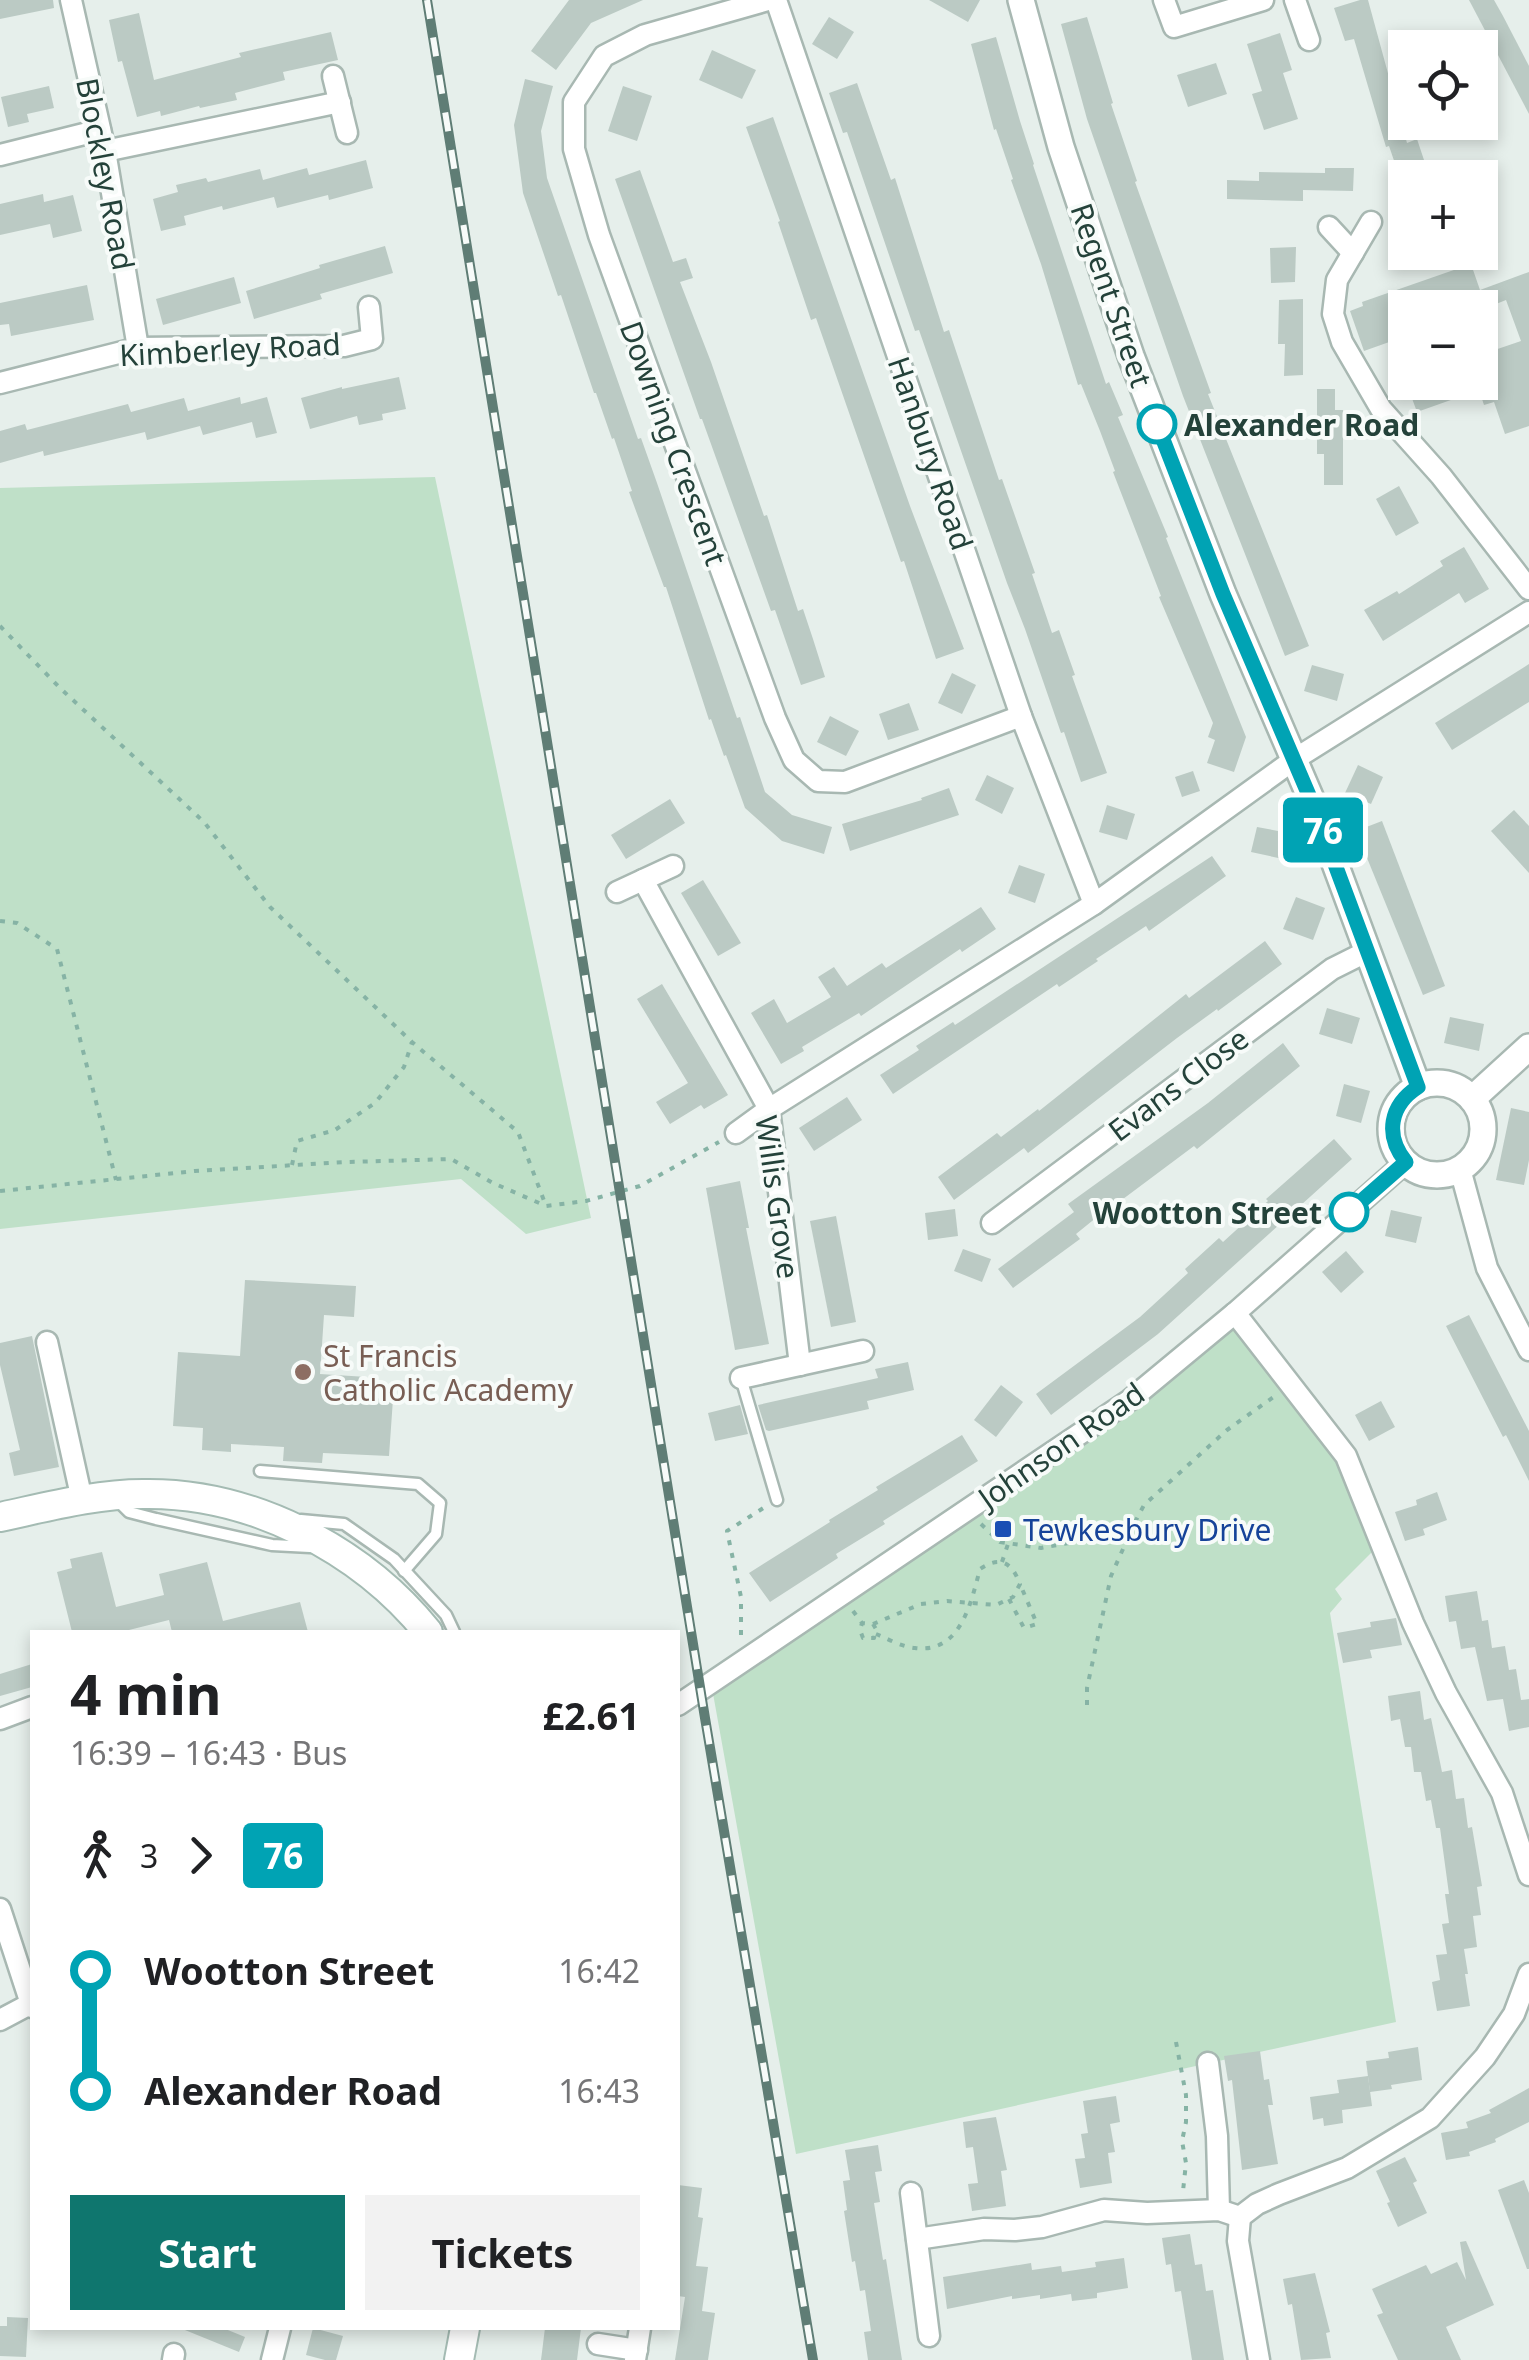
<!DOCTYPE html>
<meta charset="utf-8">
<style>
:root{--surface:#fff;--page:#f2f2f2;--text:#202124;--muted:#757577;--accent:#0f766e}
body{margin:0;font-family:"Noto Sans",sans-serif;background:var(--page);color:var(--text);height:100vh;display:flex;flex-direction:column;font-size:38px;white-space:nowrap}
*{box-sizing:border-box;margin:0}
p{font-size:32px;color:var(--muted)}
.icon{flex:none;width:55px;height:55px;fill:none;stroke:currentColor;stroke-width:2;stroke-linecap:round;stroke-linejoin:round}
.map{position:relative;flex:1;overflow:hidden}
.sheet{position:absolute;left:30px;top:1630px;width:650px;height:700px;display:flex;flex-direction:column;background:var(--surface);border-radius:0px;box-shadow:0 5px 15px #0003}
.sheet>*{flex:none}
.badge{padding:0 20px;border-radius:8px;font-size:35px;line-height:65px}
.fabs{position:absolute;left:1388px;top:30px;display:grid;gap:20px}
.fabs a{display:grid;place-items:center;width:110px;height:110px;border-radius:0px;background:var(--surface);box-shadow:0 5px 15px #0003;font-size:50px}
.map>.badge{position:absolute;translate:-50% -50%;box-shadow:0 0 0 5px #fff}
.legs{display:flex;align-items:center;gap:15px;height:110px;padding:0 40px;font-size:32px}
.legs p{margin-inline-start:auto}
.overview{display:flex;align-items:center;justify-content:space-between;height:170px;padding:0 40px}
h1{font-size:55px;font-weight:700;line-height:75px}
.cta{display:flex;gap:20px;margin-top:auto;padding:20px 40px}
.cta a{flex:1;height:115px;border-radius:0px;background:var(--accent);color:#fff;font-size:40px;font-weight:700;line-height:115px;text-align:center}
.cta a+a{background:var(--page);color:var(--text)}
ul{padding:0 40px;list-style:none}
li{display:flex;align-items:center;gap:35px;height:120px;font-size:38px}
li i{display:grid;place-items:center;width:15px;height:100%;margin:0 12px;background:currentColor}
li i::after{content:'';width:25px;height:25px;margin:-12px;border:8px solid;border-radius:50%;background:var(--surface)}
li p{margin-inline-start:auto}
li:first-child i{background:linear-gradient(#0000 50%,currentColor 0)}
li:last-child i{background:linear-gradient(currentColor 50%,#0000 0)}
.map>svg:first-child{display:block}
</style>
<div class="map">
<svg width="1529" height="2360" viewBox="0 0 1529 2360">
<rect width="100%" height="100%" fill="#e6efeb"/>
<g fill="#bfe0c8">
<path d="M435,477L591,1218L526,1234L461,1179L0,1229V488Z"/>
<path d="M1234,1322L1340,1459L1376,1548L1335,1589L1342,1599L1330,1613L1396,2022L796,2154L712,1688Z"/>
</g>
<g fill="#bbcac4">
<path d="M0,0H53L54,8L0,19Z"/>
<path d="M569,0H643L591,23L556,70L531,51Z"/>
<path d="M929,0H980L968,22Z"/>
<path d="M1360,0H1368L1407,143L1417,139L1430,178H1400L1389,146L1386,147L1354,39L1345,41L1334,8Z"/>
<path d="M1469,0H1494L1503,16L1529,66V114Z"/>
<path d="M139,13L154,80L241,57L239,53L331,32L338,60L283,72L285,80L235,93L237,100L200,108L199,106L161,116L160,111L137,117L122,61L118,62L109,20Z"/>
<path d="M829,17L854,32L837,59L812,44Z"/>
<path d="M1087,17L1113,103L1111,104L1137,181L1135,182L1211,393L1208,394L1309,646L1285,656L1183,396L1087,119L1061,24Z"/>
<path d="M1280,33L1292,70L1283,73L1298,119L1264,130L1252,94L1262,91L1247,44Z"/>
<path d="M996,37L1020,121L1034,164L1033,165L1106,384L1109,382L1123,415L1118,417L1168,537L1166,538L1182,578L1246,737L1234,772L1207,763L1215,740L1208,737L1213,723L1159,597L1161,596L1113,472L1115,471L1100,431L1081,384L1078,385L1041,264L1011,180L1013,179L996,129L994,130L971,44Z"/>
<path d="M712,50L756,70L742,99L699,80Z"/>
<path d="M1216,63L1227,94L1188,107L1177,75Z"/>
<path d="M525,79L553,86L541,131L547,178L638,439L641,438L657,483L737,718L740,717L765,792L792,815L832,827L824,854L782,841L745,808L726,755L724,756L711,719L709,720L666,587H664L629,492L632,491L614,438L612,439L596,393H594L561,295L558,296L523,193L514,125Z"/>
<path d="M857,83L891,180L895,178L944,332L949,330L999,480L1002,479L1035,573L1032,574L1052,633L1059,630L1075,675L1072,676L1107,773L1081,782L1064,732L1061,733L1025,629L1007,583L919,330L915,331L847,132L843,133L829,93Z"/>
<path d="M49,86L54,108L27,114L29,122L8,127L1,97Z"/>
<path d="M623,86L652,96L637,141L608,131Z"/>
<path d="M773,117L910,506L964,649L936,659L904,561L901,562L816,318L811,320L778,222L780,221L746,127Z"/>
<path d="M366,160L373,188L329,200L328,195L277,208L274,197L223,210L222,206L184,216L186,225L161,231L153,199L178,192L176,185L206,178L208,182L260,169L263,180L307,168L309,175Z"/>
<path d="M1325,168H1354L1353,191L1303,190V201L1227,199V180L1259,181V172L1325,173Z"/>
<path d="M640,170L673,262L686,258L693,278L680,282L711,362L764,516L767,515L798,611L803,609L813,639L825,677L801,685L775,610L771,611L702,419H700L615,179Z"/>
<path d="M43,194L44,202L73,195L82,231L53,238L50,224L0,235V204Z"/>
<path d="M385,246L393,273L320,294L322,299L254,319L246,291L320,268L319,265Z"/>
<path d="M1296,247L1295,282L1271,283L1270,248Z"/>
<path d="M1471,264L1480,290L1529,272V426L1505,434L1494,402L1484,405L1479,390L1417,412L1406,382H1480V355L1521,341L1506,300L1486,308H1405V371H1402L1392,341L1364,351L1350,311L1363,306L1362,302Z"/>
<path d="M234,277L241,303L163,325L156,299Z"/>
<path d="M87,285L94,320L11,336L9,324L0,325V303Z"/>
<path d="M1303,299V375L1284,376L1285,344H1278L1279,300Z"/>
<path d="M399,377L406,409L382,414L383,420L359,425L357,416L310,429L301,398L342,387V389Z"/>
<path d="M1317,389H1335V410H1343V485H1324V454H1317Z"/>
<path d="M240,397L241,404L267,397L277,433L256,438L252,422L203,435L200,426L147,440L145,432L44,456L43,451L0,463V431L25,424L27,430L128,404L131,412L184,398L188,411Z"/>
<path d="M1399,486L1419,523L1396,536L1376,499Z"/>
<path d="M1464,547L1489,589L1465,603L1459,593L1383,641L1364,610L1397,591L1399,594L1443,566L1440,561Z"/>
<path d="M1529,664V702L1452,750L1435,723Z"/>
<path d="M1312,665L1344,674L1337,701L1304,691Z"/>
<path d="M952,673L976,685L962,714L938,703Z"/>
<path d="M909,703L919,730L888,740L879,714Z"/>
<path d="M830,716L859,731L846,756L817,742Z"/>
<path d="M1358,765L1383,777L1371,804L1345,793Z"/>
<path d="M1193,771L1200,791L1182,797L1175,777Z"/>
<path d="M987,775L1014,788L1002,814L975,800Z"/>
<path d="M949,788L959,815L850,851L842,824L922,800L921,798Z"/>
<path d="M670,799L685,823L626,859L611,835Z"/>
<path d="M1107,805L1135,814L1127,840L1099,832Z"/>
<path d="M1514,810L1529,826V873L1491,831Z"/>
<path d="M1382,821L1445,986L1423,995L1356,831Z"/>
<path d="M1257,827L1289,833L1283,859L1251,852Z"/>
<path d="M1212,856L1226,876L1149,931L1146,926L1096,959L1098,961L1059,987L1057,984L893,1094L880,1075L919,1050L916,1046L953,1022L955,1025Z"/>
<path d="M1019,865L1045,874L1035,903L1008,893Z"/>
<path d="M703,880L741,943L718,956L681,893Z"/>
<path d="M1296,897L1325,908L1313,940L1283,929Z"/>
<path d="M981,907L996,929L962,952L960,949L861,1016L859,1013L802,1047L804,1051L781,1064L751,1013L774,999L787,1023L831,997L818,977L834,967L847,986L882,963L886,968Z"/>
<path d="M1265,941L1282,964L1218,1011L1217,1009L1177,1038L1028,1153L1024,1148L954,1200L938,1177L997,1133L1001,1137L1038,1109L1039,1111L1186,994L1189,998Z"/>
<path d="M662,984L728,1095L704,1109L701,1105L670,1124L656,1102L688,1083L637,999Z"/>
<path d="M1327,1008L1360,1018L1352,1044L1319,1034Z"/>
<path d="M1450,1017L1484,1024L1479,1051L1444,1043Z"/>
<path d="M1283,1043L1300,1066L1197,1149L1194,1146L1119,1202L1118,1200L1076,1234L1080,1239L1013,1288L998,1269L1074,1212L1068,1204L1208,1103Z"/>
<path d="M1344,1084L1370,1091L1361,1123L1336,1116Z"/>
<path d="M847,1097L862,1120L814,1151L799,1128Z"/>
<path d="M1511,1108L1529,1112V1160L1524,1185L1496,1180Z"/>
<path d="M1334,1139L1352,1159L1158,1334L1051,1415L1036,1394L1140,1317L1188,1273L1185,1269L1219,1238L1223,1242L1268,1201L1266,1199Z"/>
<path d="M740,1181L749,1228H746L769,1344L735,1350L706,1188Z"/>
<path d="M955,1209L958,1236L928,1240L925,1213Z"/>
<path d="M1391,1210L1422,1217L1416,1243L1385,1236Z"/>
<path d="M836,1216L856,1322L831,1327L810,1221Z"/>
<path d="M963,1249L991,1259L982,1282L954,1271Z"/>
<path d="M1346,1251L1364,1272L1341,1293L1322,1272Z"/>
<path d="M245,1280L356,1286L354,1317L324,1315L320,1374L367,1377L365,1398L393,1399L389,1456L323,1453L322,1463L283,1461L284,1447L231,1444V1452L202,1450L203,1428L173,1426L178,1352L240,1356Z"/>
<path d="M1469,1315L1529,1431V1481L1506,1435L1503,1437L1446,1326Z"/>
<path d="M32,1336L59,1467L14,1476L9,1453L20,1450L0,1365V1343Z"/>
<path d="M908,1362L914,1390L867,1401L869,1409L769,1431L766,1430L758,1405L878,1378L875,1369Z"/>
<path d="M1001,1385L1023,1402L996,1437L974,1420Z"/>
<path d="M1381,1401L1395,1427L1369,1441L1355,1415Z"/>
<path d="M740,1405L748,1434L715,1441L708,1413Z"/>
<path d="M962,1435L978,1461L883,1521L885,1524L836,1554L838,1558L770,1602L749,1573L830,1522L829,1520L878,1490L876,1487Z"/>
<path d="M1437,1492L1447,1520L1423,1529L1425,1535L1405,1541L1395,1512L1417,1505L1416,1500Z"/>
<path d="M102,1552L116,1607L164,1595L159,1574L207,1562L223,1621L300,1602L308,1632H172L169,1620L121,1632H72L57,1572L72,1568L70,1559Z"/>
<path d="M1477,1591L1482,1621L1488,1620L1492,1648L1505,1646L1509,1670L1516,1669L1521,1700L1529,1699V1727L1509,1731L1503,1699L1487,1701L1475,1647L1461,1649L1456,1621L1449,1622L1445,1596Z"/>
<path d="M1396,1618L1402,1645L1370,1650L1372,1658L1343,1663L1337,1633L1371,1627L1370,1622Z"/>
<path d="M32,1664V1687L0,1696V1674Z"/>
<path d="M1420,1691L1424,1720L1431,1718L1442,1772L1452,1770L1456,1799L1464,1798L1468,1828L1472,1827L1482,1886L1477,1887L1481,1915L1473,1916L1477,1947L1464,1949L1468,1974H1465L1470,2006L1437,2011L1432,1982L1440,1980L1436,1955L1447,1954L1442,1924L1449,1923L1445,1894H1449L1440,1828H1436L1431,1800L1426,1801L1421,1772H1414L1411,1747H1405L1400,1719L1391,1721L1388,1696Z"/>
<path d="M1418,2047L1422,2080L1391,2085L1392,2089L1370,2092L1366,2061L1389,2058L1388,2052Z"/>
<path d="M1260,2051L1264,2080L1269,2079L1273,2105H1268L1278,2164L1242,2170L1232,2080L1228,2081L1224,2056Z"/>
<path d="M1368,2076L1372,2106L1342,2110L1343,2123L1324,2126L1323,2118L1313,2120L1310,2097L1339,2093L1337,2080Z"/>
<path d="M1529,2088V2122L1495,2139L1496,2142L1469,2152L1470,2156L1446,2160L1441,2133L1468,2128L1466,2122L1491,2113L1489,2110Z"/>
<path d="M1116,2096L1120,2122L1110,2124L1115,2152L1108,2153L1112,2183L1080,2188L1075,2159L1085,2158L1081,2134L1088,2133L1083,2101Z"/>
<path d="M996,2117L1007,2170L1001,2171L1006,2206L972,2211L968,2184L978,2183L973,2147L966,2148L963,2122Z"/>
<path d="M878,2145L882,2171L875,2172L880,2202L874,2203L883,2260L886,2259L902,2360H868L864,2332L871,2331L865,2290L860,2291L855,2261L852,2262L844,2211L847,2210L843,2181L850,2180L845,2150Z"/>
<path d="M1405,2157L1417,2181L1413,2183L1427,2213L1398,2227L1387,2203L1390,2202L1376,2171Z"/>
<path d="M1524,2180L1529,2193V2269H1527L1498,2190Z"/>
<path d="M678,2185L702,2188L698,2217L703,2218L696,2266L708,2267L702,2311L715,2313L708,2360H675L685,2297L678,2296Z"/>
<path d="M1190,2234L1195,2265L1202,2264L1206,2291L1213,2290L1224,2360H1192L1181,2291L1175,2292L1171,2264L1166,2265L1162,2238Z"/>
<path d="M1466,2241L1494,2305L1446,2327L1461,2360H1398L1377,2315L1383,2313L1372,2289L1426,2265L1431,2274L1457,2262L1466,2280L1460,2242Z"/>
<path d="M1124,2258L1128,2288L1097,2293V2298L1072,2301L1071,2294L1040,2299V2295L1012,2299V2296L947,2309L943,2277L1031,2263L1032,2270L1061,2266L1062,2272L1096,2267L1095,2262Z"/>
<path d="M1315,2273L1330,2332L1326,2333L1331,2358L1301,2360L1292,2304L1288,2305L1283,2279Z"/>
<path d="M7,2317L28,2318L26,2357L0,2356V2326H7Z"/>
<path d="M180,2328H223L245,2337L239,2352Z"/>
<path d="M313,2328L343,2336L336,2360H325L306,2355Z"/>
<path d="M545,2328H581L577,2360H541Z"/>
</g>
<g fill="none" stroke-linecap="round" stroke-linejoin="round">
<g stroke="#a8b8b2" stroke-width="15">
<g id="service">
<path d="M741,1378L777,1500"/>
<path d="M260,1471L418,1484L440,1503L436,1534L404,1571"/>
<path d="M116,1499L129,1512L156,1519L272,1545L310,1547"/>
<path d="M301,1520L344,1524L394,1559L446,1615L454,1632"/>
</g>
</g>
<g stroke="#a8b8b2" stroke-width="25">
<g id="minor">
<path d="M71,0L105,151L138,348"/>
<path d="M768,0L645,35L604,56L574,102V149L599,235L775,718L794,760L818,781L845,782L1021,716"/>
<path d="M776,0L1021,716L1094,904"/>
<path d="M1164,0L1174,27L1263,0"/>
<path d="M1295,0L1309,40"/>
<path d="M333,76L347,133"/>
<path d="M105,151L340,102"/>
<path d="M0,155L100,130"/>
<path d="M1371,222L1337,280L1333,314L1342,342L1381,409L1441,476L1529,589"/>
<path d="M1329,227L1353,253"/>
<path d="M0,383L138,348L344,346L372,339L369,307"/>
<path d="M643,880L769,1109L800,1365"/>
<path d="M617,892L673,866"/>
<path d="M736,1133L769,1109L1094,904L1295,759L1529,612"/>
<path d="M1460,1169L1487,1268L1529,1350"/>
<path d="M992,1223L1332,969L1368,951"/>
<path d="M1235,1313L1346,1456L1413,1623L1446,1693L1502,1793L1529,1875"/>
<path d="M47,1342L82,1500"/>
<path d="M741,1378L863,1351"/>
<path d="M678,1705L1130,1400L1235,1313L1406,1162"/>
<path d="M0,1719L32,1707"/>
<path d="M0,1909L32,2007"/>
<path d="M0,2020L32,2003"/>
<path d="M1208,2063L1217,2136L1219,2210"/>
<path d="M911,2193L929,2336"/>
<path d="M1240,2217L1257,2204L1279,2194L1347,2168L1430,2118L1485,2057L1514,2014L1529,1974"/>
<path d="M1240,2217L1238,2241L1259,2360"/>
<path d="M917,2239L984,2229L1015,2230L1042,2227L1104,2210L1147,2213L1219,2210L1240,2217"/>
<path d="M598,2344L637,2350"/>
<path d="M173,2360L174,2354"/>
<path d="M272,2360L280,2328"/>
<path d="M635,2360L640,2328"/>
</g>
</g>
<g stroke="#a8b8b2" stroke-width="30">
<g id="tertiary">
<path d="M1021,0L1061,147L1131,356L1223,594L1311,799L1418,1087"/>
<circle cx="1437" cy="1129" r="46"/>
<path d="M1472,1099L1529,1047"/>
</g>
</g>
<g stroke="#a4bbb3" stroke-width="32">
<g id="secondary">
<path d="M0,1517C47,1507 95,1494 143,1494C251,1492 361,1549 428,1632"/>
<path d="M459,2360L465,2328"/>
</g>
</g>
<g stroke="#86b3a5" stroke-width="4" stroke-dasharray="5 8" stroke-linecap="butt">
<path d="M0,626L60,688L204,822L270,907L412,1042L518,1132L546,1206"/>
<path d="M0,921L17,923L57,949L116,1180"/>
<path d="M292,1165L297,1141L335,1130L375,1103L404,1067L412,1042"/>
<path d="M0,1191L195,1171L346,1162L451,1159L493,1183L546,1206L586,1201L640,1186L719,1142"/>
<path d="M1135,1522L1144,1505L1227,1430L1275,1396"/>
<path d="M981,1524L1000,1542L1041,1548L1085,1540L1135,1522L1111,1576L1087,1688V1705"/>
<path d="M1002,1562L1008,1544"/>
<path d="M1009,1599L1024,1628L1037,1624L1020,1584"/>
<path d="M853,1611L862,1623L860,1630L863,1638H874L876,1629L873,1624L862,1623"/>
<path d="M873,1624L921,1604L947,1601L996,1605L1013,1597L1020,1584C1012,1563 1001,1555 980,1569C971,1602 961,1654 915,1648C902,1647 888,1639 876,1634"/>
<path d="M741,1635V1597L727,1531L765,1507"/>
<path d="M1176,2042L1186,2095V2122L1182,2141L1186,2163L1183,2191"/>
</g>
<use href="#service" stroke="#fff" stroke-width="10"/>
<use href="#minor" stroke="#fff" stroke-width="20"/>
<use href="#tertiary" stroke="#fff" stroke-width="25"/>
<use href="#secondary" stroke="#fff" stroke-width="28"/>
<g stroke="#5f7d75" stroke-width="10">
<path id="rail" d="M427,0L705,1718L813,2360"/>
</g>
<use href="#rail" stroke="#f7fbf9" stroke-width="6" stroke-dasharray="19" stroke-linecap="butt"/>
</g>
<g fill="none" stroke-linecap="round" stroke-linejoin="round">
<g stroke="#fff" stroke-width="22">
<path id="line-1" d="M1157,424L1223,594L1311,800L1418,1087C1390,1105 1384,1135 1406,1162L1349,1212"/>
</g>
<use href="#line-1" stroke="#00a3b4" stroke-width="15"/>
</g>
<g fill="#fff" stroke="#00a3b4" stroke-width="5">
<circle cx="1157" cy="424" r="18"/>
<circle cx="1349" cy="1212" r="18"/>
</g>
<circle fill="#8d6e63" stroke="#f7fbf9" stroke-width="4" cx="303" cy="1372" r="10"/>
<rect fill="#1a4fb4" stroke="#f7fbf9" stroke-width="4" x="993" y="1519" width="20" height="20" rx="5"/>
<g text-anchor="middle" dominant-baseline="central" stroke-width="8" stroke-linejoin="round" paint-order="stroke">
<g font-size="30" fill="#24423a" stroke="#f7fbf9">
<text transform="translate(106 174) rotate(79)">Blockley Road</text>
<text transform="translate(1112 295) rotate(71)">Regent Street</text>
<text transform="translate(230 349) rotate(-3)">Kimberley Road</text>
<text transform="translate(674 443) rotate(70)">Downing Crescent</text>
<text transform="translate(931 453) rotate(71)">Hanbury Road</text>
<text transform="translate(1178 1084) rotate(-37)">Evans Close</text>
<text transform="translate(778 1197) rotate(82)">Willis Grove</text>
<text transform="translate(1061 1445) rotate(-35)">Johnson Road</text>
</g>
<g font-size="30" font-weight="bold" fill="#24423a" stroke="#f7fbf9" text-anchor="start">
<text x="1184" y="424">Alexander Road</text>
<text x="1322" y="1212" text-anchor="end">Wootton Street</text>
</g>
<g font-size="30" fill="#785e54" stroke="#f7fbf9" text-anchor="start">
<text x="323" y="1355">St Francis<tspan x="323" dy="34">Catholic Academy</tspan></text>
</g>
<g font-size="30" fill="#164399" stroke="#f7fbf9" text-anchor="start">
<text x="1023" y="1529">Tewkesbury Drive</text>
</g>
</g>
</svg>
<div class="fabs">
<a><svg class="icon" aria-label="locate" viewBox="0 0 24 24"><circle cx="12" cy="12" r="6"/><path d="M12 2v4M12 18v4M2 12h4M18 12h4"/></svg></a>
<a>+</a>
<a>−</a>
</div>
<b class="badge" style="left:1323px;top:830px;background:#00a3b4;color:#fff">76</b>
<section class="sheet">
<div class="overview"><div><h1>4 min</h1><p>16:39 – 16:43 · Bus</p></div><b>£2.61</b></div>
<div class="legs"><svg class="icon" aria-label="walk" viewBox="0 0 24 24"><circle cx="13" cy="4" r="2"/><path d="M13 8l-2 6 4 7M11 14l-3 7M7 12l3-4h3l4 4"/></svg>3<svg class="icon" aria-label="forward" viewBox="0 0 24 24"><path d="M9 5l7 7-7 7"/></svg><b class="badge" style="background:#00a3b4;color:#fff">76</b></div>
<ul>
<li><i style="color:#00a3b4"></i><b>Wootton Street</b><p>16:42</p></li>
<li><i style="color:#00a3b4"></i><b>Alexander Road</b><p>16:43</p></li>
</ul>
<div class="cta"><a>Start</a><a>Tickets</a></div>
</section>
</div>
